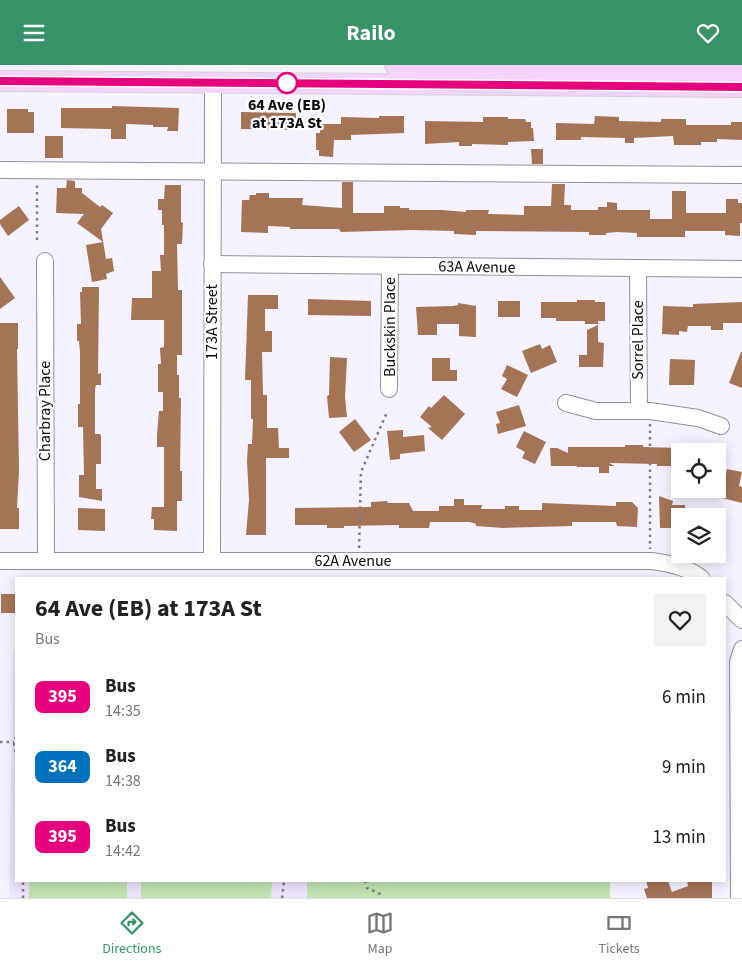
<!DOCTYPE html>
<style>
:root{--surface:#fff;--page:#f2f2f2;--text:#222;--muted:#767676;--line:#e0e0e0;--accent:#379268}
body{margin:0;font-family:"Source Sans 3",sans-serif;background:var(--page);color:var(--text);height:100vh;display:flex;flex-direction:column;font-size:19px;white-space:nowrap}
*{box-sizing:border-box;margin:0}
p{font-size:16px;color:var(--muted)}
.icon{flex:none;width:28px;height:28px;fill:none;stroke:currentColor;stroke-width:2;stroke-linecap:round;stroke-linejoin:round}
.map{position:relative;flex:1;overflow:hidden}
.side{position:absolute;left:15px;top:512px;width:711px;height:305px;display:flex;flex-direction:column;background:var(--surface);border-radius:0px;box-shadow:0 2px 12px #0003}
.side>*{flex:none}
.badge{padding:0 10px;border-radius:8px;font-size:18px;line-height:32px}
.fabs{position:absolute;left:671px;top:378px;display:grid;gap:10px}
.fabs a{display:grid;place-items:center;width:55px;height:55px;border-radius:0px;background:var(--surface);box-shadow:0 2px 12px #0003;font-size:25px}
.map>.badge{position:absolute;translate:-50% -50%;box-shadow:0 0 0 2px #fff}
.round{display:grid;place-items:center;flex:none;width:52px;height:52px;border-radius:0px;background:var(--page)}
.head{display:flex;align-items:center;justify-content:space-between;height:85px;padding:0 20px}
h1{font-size:24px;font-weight:700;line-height:38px}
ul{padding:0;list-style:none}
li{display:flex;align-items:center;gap:15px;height:70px;padding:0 20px}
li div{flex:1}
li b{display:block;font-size:19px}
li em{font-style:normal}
li .badge{min-width:55px;font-weight:700;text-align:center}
header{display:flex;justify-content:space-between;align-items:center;height:65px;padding:0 20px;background:var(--accent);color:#fff;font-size:22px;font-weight:700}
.tabs{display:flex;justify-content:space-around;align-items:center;height:70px;border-top:1px solid var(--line);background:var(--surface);font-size:14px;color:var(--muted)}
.tabs a{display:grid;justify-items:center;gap:2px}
.tabs .on{color:var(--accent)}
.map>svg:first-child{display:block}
</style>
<header><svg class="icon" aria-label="menu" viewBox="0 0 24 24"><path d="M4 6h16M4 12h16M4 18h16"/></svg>Railo<svg class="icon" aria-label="heart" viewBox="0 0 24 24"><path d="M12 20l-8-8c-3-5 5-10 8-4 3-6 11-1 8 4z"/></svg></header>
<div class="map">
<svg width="742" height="833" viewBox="0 0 742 833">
<rect width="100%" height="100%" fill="#f7f2ff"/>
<path fill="#ece4fa" d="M13,587H16V816H307V833H9Z"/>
<g fill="#c2e3b3">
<rect x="29" y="816" width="98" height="17"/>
<path d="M141,816H272L271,833H141Z"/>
<rect x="307" y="816" width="303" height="17"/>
</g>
<g fill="#a57457">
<path d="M112,41L179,43L178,66H167L168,62H153V60L126,59V74H111V64L61,63V43H112Z"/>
<path d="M7,44H28V47H34V68H7Z"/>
<path d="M241,47L296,48V65L241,64Z"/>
<path d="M379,51H404V68L351,70V75H334L333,92L319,91V85H316V68H320V59H341V52L379,53Z"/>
<path d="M595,51L619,52V56L661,57V54H686V60H731V57H742V75L717,74V77H701V80H674L673,71L634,73V78H625V73L581,72V75H556V58L594,59Z"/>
<path d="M483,52H508V54H525L526,57H531V63H533L534,76L508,77V80L472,79V81H459V77L425,79V56L483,57Z"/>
<rect x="45" y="71" width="18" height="22"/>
<path d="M531,84H543V99H532Z"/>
<path d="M67,115L75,116V123H82V128L100,142L102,140L113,148L101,164L106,194L112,193L114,206L106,209L107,214L92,217L86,180L103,177L77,158L84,149L56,148L57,123H66Z"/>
<path d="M342,117H353V148H384V141H400V143H409V145H442L466,147V145H489L488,149L524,150V141H551L552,119H565L564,140H571V145H598V142H607V137L617,138V145H650V154H672V126H686V148H726V134H738V138H742V158H740V171L725,170V166H685V172H637V168L617,167L606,168V170H589V167L476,166V170L454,169V166L412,165L341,167L339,164H290V162L268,161V168L241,167L242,135H249L250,130H256V128H269V133H303L302,140L342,143Z"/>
<path d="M165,120H181V157L183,158L182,179H177L178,225H182V290H177V310H179V333H181L180,406H182V436H177V466L154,465V454H151L152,442H164V382H157V370L159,346H163V327H158V299H161L160,283L164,282V255H131L132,233H152V206H161L160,190H164V160H162V145H158V134H164Z"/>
<path d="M19,141L29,155L8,171L0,159V155Z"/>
<path d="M0,212L15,233L0,244Z"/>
<path d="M82,222H99L98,309L101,308V320H96L95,324V369H100L101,371V399H96V424H102V436L79,432V410H84L83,362H78V339H80V287L79,276H77V259H81L80,227H82Z"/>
<path d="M248,230H278V244H265V266H272V287H262L263,330H267V363H278L279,383H289V393H266V470H246L249,435L247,396L248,379H252L253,354H251V315H245Z"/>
<path d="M308,234L371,236V251L308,250Z"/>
<path d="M577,235H595V237H605V256H598V259H585V256H556V253H541V237H577Z"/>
<rect x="498" y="236" width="22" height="16"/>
<path d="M742,237V258H723V265H711V261H688L687,267L679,266V270L662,269L663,241L693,242V239Z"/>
<path d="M458,238L476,241V272L459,271V259H437V270H418L416,242L453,241L458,240Z"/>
<path d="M0,258H18V284H17L19,406L17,443H19V464H0Z"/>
<path d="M598,260V277L604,278L603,302H579V290H587V265Z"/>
<path d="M540,279L542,284L550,280L557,297L531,308L522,286Z"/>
<path d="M741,287H742V323L729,318Z"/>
<path d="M330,292L347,293L345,332L347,352L329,353L327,331L329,330Z"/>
<path d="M432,293H450V305H457V316H432Z"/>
<path d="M670,294L695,295L694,320H669Z"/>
<path d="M507,300L528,310L517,332L501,324L507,314L502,311Z"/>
<path d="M444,330L465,349L442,375L428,363L432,362L420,352L429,341L431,343Z"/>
<path d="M519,340L526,361L498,369L496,359L500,358L496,347Z"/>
<path d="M355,354L371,375L354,387L339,367Z"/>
<path d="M403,365V372L424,370L425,386L400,389V394L390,395L387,366Z"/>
<path d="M524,366L546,377L535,399L522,393L525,387L516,382Z"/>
<path d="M625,380H643V382L680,383V401H657V399L609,398L615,401H609V408H599V402H577V401H551L550,383H557L568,388V382H625Z"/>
<path d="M727,404L742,407L739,421L742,422V438L718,432V407L726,409Z"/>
<path d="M659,431L673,436L672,440H685V451H680V463H660Z"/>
<path d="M454,434H464V440H482L481,444H505V441H519V445H542V438L616,441V437H632L638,443L637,462L617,461L616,457H572V461L503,463L476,461V459L470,457H430L429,463H399V460L344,461V463H327V460H295V443L371,442V437L387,436L388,438H409L413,446H439V441H454Z"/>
<path d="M78,443L105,444V466L78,465Z"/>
<rect x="1" y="529" width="15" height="19"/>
<path d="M646,816H668L672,827L688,821L687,816H712V833H647L644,824L648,823Z"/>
</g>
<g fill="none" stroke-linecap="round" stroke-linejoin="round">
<g stroke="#958f9d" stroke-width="18">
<g id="minor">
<path d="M0,105L742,110"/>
<path d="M45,196L46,496"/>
<path d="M212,199L742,204"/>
<path d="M638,203L639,346"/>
<path d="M389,324L390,201"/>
<path d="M566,338L596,346H650L698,353L721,361"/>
<path d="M0,496H651C668,498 689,502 702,514"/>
<path d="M212,496L213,18"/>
<path d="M725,538L742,555"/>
<path d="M739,833L738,597L742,584"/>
</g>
</g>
<g stroke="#d3d3d4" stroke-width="22">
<g id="major">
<path d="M395,0L742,3"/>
<path d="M0,16L742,22"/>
</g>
</g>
<g stroke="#7d7a83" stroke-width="2.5" stroke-dasharray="2.5 4" stroke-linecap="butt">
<path d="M37,175V118"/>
<path d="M650,359V484"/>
<path d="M359,483L361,407L387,347"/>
<path d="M16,672L14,677L16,691"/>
<path d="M0,677H14"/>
<path d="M365,816L367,823L380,829L381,833"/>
<path d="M23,833V816"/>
<path d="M282,833L284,816"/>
</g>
<use href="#minor" stroke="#fff" stroke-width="16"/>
<use href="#major" stroke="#f4d4fd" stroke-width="20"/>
</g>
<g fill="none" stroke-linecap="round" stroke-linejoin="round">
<g stroke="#fff" stroke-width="11">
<path id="line" d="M0,16L742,22"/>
</g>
<use href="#line" stroke="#e6007e" stroke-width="8"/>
</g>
<circle fill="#fff" stroke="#e6007e" stroke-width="2.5" cx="287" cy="18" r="10"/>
<g text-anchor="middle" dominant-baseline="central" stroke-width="4.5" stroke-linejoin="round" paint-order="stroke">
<g font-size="16" font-weight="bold" fill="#0c0a0f" stroke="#fff">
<text x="287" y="40">64 Ave (EB)<tspan x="287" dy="18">at 173A St</tspan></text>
</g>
<g font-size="16" fill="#0c0a0f" stroke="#fff">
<text transform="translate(477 202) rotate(1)">63A Avenue</text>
<text transform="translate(212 257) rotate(-90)">173A Street</text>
<text transform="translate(390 262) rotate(-90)">Buckskin Place</text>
<text transform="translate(638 275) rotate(-90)">Sorrel Place</text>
<text transform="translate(45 346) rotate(-90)">Charbray Place</text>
<text x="353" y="496">62A Avenue</text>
</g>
</g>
</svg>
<div class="fabs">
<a><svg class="icon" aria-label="locate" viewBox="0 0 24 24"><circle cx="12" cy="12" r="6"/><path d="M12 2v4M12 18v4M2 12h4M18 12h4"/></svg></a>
<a><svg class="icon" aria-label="layers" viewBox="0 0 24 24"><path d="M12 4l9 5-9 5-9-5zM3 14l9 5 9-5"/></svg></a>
</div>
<section class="side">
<div class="head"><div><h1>64 Ave (EB) at 173A St</h1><p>Bus</p></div><a class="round"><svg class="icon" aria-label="heart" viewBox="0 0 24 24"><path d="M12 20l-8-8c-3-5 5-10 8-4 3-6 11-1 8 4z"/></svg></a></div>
<ul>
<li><span class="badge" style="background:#e6007e;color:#fff">395</span><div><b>Bus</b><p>14:35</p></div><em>6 min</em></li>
<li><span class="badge" style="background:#0072bc;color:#fff">364</span><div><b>Bus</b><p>14:38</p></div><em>9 min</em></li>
<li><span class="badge" style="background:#e6007e;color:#fff">395</span><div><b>Bus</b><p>14:42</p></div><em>13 min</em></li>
</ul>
</section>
</div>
<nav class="tabs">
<a class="on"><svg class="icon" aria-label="directions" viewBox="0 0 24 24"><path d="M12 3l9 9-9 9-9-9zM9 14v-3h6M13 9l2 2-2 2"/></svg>Directions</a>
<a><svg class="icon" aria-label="map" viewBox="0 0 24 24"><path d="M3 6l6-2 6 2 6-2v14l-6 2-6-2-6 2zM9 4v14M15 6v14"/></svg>Map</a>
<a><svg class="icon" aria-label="tickets" viewBox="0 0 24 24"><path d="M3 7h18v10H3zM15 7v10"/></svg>Tickets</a>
</nav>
